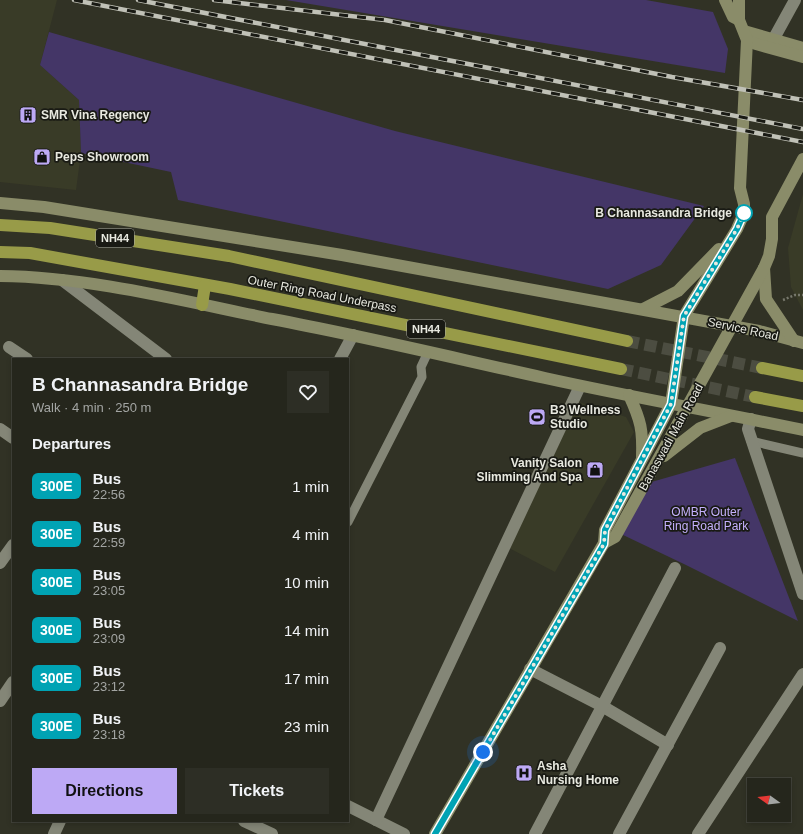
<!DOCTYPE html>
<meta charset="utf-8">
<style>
:root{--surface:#25261c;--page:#2d2e25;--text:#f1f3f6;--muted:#a3a5a3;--line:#42433b;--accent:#bda9f5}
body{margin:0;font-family:Arial,sans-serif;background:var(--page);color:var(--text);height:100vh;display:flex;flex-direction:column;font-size:15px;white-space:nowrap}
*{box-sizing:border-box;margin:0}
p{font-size:13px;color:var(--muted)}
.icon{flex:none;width:22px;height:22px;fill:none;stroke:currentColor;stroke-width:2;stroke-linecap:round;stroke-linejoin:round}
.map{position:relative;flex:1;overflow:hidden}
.details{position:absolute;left:12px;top:358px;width:337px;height:464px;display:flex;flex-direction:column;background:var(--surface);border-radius:0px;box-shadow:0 2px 6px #0003,0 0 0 1px var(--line)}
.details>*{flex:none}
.badge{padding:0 8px;border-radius:6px;font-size:14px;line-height:26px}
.needle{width:26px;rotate:285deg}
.tools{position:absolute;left:747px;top:778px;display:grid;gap:8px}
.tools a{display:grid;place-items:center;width:44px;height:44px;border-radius:0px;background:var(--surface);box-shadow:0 2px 6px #0003,0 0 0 1px var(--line);font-size:20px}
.you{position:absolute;width:20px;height:20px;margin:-10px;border:3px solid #fff;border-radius:50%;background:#1a73e8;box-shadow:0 0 0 6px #1a73e833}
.map>.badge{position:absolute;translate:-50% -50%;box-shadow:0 0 0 2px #fff}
h2{padding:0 20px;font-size:15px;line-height:36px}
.round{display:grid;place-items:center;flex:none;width:42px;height:42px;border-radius:0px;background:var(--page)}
.summary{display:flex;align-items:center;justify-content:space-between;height:68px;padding:0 20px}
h1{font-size:19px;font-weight:800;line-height:30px}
.primary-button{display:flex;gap:8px;margin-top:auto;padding:8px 20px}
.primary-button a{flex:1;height:46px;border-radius:0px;background:var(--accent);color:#111;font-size:16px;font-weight:800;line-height:46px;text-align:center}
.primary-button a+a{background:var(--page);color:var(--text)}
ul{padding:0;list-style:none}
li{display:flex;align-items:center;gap:12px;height:48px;padding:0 20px}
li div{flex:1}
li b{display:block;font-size:15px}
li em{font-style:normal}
li .badge{min-width:44px;font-weight:700;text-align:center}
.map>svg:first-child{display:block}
</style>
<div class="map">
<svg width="803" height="834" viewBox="0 0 803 834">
<rect width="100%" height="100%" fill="#313225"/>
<g fill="#393b27">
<path d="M0,0H57L40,65L79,100L81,153L76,190L0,182Z"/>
<path d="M803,194V310L791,287L788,248Z"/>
<path d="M579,402L626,417L634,432L555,572L509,548Z"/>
</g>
<g fill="#443667">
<path d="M286,0H646L713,12L728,49L725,73Z"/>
<path d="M49,32L395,131L704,206L661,265L608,289L178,200L171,172L81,153L79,100L40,65Z"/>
<path d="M735,458L798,621L686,565L621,534L648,483Z"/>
</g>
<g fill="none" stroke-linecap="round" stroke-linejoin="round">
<g stroke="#4c4d41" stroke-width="12" stroke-dasharray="12 6" stroke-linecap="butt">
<path d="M627,341L762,368"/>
<path d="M621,369L755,397"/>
</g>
<path stroke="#77786c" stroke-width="2.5" stroke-dasharray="2 2" stroke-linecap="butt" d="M783,300L795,295H803"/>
<g stroke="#848677" stroke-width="9">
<path d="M751,441L803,453"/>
<path d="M348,522L422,377L421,367L428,352"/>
</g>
<g stroke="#848677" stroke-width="12">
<path d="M773,40L795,0"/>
<path d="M62,280L166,359"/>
<path d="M9,347L27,359"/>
<path d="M340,359L353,335"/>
<path d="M751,419L748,429L803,594"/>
<path d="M0,429L13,438"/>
<path d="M0,563L13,545"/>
<path d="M530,669L602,706L668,745"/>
<path d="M0,701L13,682"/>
<path d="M348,806L404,834"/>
<path d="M376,820L580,386"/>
<path d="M244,821L272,834"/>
<path d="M54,834L60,821"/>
<path d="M535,834L675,568"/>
<path d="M619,834L720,648"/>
<path d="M698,834L803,674"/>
</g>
<g stroke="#8a8c69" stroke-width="12">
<path d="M725,0L733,17L739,20"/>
<path d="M744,31L803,48"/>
<path d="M747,40L756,44L803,57"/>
<path d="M0,203L44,207L342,255L759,331L803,343"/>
<path d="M764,268L766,299L794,341"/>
<path d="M0,276C91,277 183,301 272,319C363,336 454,358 545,378C631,397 717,412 803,430"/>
<path d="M643,309L678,291L719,249"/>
<path d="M629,395C641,421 643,430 642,458"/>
<path d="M664,456L700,428L731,416"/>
<path d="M604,543L615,537L764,268L769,256L772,239V217L803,159"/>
<path d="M435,834L604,543L605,530L671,404L684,316L737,229L744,213V204L740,188L747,40L739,20V0"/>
</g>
<g stroke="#989b48" stroke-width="12">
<path d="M0,225L50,228L229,256L627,341"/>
<path d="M0,252L30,253L230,289L621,369"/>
<path d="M202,305L205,285"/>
<path d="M762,368L803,376"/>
<path d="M755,397L803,406"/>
</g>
<g stroke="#c0c1b7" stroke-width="4.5">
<g id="rail">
<path d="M74,0L803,142"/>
<path d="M138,0L803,129"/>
<path d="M214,0L385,20L672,77L803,100"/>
</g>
</g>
<use href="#rail" stroke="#191a14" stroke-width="3" stroke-dasharray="9" stroke-linecap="butt"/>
</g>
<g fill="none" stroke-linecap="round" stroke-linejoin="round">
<g stroke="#fff" stroke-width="9">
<path id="line" d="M435,834L604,544L605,530L671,404L684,316L737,229L744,213"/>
</g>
<use href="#line" stroke="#00a3b4" stroke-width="6"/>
<path stroke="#e8e9e0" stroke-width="4" stroke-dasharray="0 7.2" d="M483,752L604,544L605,530L671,404L684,316L737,229L744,213"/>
</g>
<defs>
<g id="building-square" transform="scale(0.9)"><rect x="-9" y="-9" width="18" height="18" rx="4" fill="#bda9f5" stroke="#191a14"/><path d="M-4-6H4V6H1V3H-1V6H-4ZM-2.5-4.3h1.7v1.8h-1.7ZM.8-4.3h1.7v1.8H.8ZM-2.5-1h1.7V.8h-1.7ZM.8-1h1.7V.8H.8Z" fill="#111"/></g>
<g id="shop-square" transform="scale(0.9)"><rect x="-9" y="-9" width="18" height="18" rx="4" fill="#bda9f5" stroke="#191a14"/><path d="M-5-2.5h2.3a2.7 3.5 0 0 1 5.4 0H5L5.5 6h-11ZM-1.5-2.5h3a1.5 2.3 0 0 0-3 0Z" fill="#111"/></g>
<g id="stadium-square" transform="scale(0.9)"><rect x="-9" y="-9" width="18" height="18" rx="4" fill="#bda9f5" stroke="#191a14"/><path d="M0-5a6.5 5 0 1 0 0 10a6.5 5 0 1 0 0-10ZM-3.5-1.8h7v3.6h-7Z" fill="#111"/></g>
<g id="hospital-square" transform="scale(0.9)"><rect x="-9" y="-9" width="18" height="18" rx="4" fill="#bda9f5" stroke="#191a14"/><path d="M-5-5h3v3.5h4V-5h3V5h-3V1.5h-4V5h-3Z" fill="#111"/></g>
</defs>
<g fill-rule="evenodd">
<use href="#building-square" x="28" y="115"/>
<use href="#shop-square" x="42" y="157"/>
<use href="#stadium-square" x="537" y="417"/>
<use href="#shop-square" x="595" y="470"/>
<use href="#hospital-square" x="524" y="773"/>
</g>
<circle fill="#fff" stroke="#00a3b4" stroke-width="2" cx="744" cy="213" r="8"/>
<g text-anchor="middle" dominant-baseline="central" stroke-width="3.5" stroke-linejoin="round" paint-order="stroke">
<g fill="#191a14" stroke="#aaaba3" stroke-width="1">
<rect x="96" y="229" width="38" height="18" rx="3"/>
<rect x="407" y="320" width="38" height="18" rx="3"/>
</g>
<g font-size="11" font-weight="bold" fill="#e8e9e0">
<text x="115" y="238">NH44</text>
<text x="426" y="329">NH44</text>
</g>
<g font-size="12" font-weight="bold" fill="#e8e9e0" stroke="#191a14" text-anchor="start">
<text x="41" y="115">SMR Vina Regency</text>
<text x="55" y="157">Peps Showroom</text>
<text x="550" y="410">B3 Wellness<tspan x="550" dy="14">Studio</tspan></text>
<text x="582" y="463" text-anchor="end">Vanity Salon<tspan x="582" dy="14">Slimming And Spa</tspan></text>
<text x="537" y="766">Asha<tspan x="537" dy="14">Nursing Home</tspan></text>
</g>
<g font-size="12" font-weight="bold" fill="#e8e9e0" stroke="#191a14" text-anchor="end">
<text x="732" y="213">B Channasandra Bridge</text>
</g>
<g font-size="12" fill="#e8e9e0" stroke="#191a14">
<text transform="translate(322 294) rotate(11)">Outer Ring Road Underpass</text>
<text transform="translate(743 329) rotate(12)">Service Road</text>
<text transform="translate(671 437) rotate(-61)">Banaswadi Main Road</text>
</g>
<g font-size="12" fill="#c4b0fc" stroke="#191a14">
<text x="706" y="512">OMBR Outer<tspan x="706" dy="14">Ring Road Park</tspan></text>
</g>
</g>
</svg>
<div class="tools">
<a><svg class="needle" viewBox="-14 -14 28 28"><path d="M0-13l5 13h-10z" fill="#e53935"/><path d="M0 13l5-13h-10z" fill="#a3a5a3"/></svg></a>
</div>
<div class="you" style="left:483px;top:752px"></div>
<section class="details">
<div class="summary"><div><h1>B Channasandra Bridge</h1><p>Walk · 4 min · 250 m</p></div><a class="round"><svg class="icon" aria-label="heart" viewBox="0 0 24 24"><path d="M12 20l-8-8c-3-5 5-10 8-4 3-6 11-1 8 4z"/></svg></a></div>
<h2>Departures</h2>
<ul>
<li><span class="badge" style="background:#00a3b4;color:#fff">300E</span><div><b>Bus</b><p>22:56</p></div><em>1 min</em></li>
<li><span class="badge" style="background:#00a3b4;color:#fff">300E</span><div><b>Bus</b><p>22:59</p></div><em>4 min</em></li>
<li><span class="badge" style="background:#00a3b4;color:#fff">300E</span><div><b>Bus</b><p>23:05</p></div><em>10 min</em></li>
<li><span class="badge" style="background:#00a3b4;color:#fff">300E</span><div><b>Bus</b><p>23:09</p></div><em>14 min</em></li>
<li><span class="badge" style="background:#00a3b4;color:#fff">300E</span><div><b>Bus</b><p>23:12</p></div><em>17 min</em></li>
<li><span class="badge" style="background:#00a3b4;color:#fff">300E</span><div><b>Bus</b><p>23:18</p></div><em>23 min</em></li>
</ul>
<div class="primary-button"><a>Directions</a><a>Tickets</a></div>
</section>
</div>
